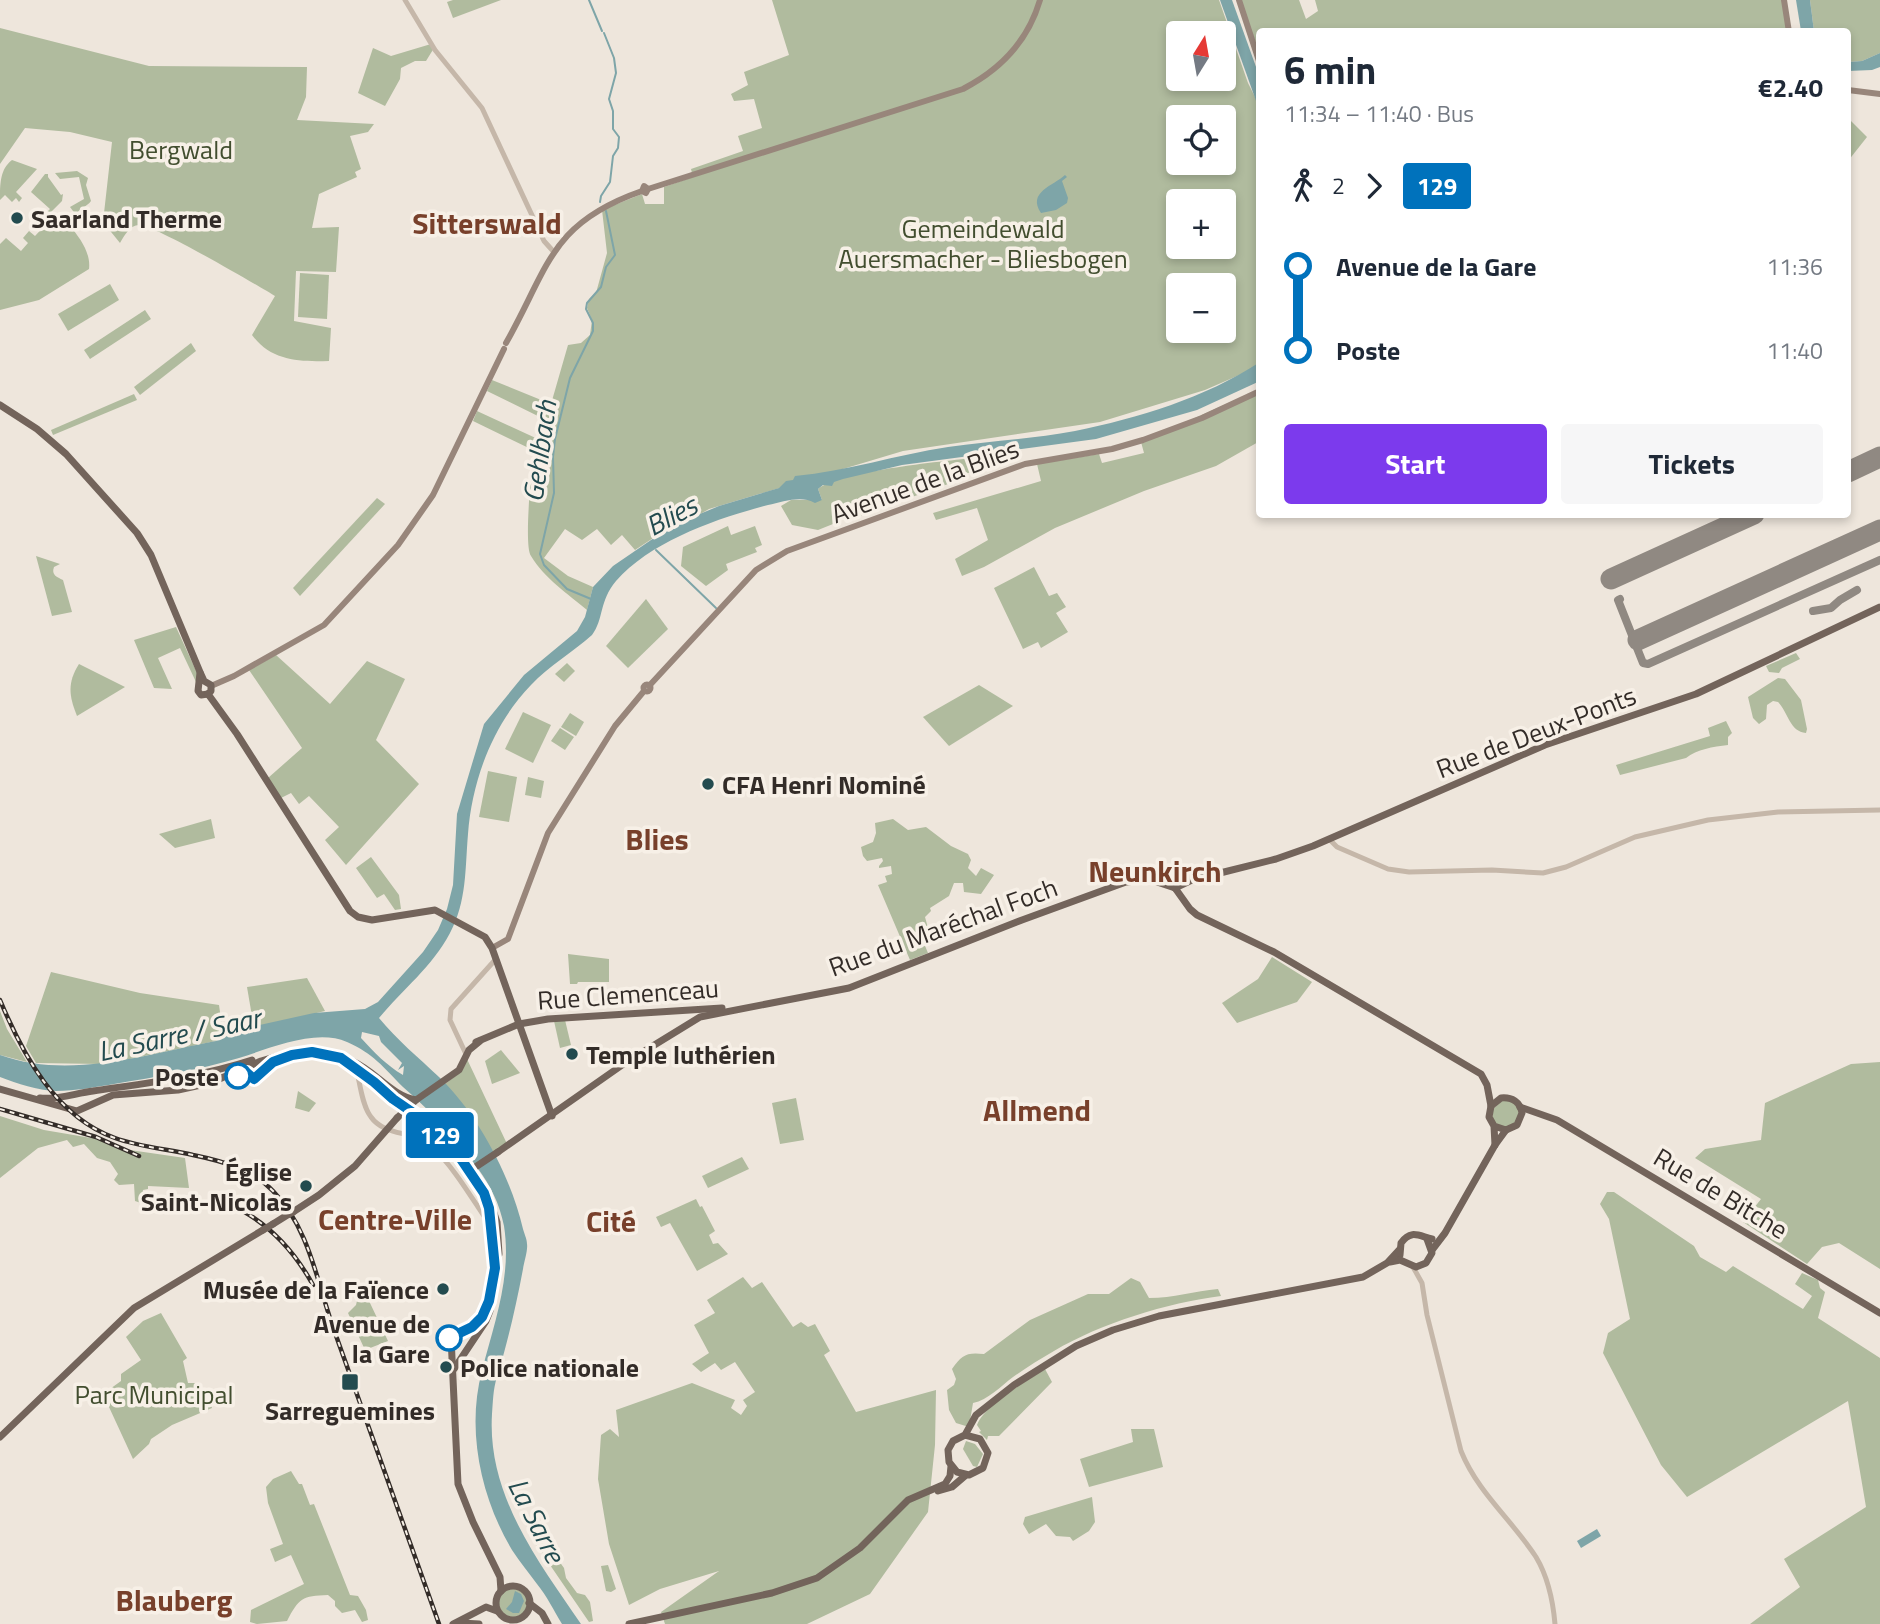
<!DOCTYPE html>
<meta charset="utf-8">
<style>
:root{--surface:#fff;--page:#f6f6f7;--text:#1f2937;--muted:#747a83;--accent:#7c3aed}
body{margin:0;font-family:"Titillium Web",sans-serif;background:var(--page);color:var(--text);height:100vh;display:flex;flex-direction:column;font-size:26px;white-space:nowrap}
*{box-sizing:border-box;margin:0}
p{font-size:23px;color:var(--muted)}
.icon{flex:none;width:38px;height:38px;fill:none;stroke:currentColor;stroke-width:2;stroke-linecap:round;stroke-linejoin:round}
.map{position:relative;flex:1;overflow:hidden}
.details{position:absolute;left:1256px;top:28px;width:595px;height:490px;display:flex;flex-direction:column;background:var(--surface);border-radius:7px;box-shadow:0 4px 10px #0003}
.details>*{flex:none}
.badge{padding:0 14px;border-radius:5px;font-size:24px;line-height:46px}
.needle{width:46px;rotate:11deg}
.buttons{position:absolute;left:1166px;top:21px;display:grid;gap:14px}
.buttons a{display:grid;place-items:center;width:70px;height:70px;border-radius:7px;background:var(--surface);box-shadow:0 4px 10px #0003;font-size:35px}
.map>.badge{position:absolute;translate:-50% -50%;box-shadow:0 0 0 4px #fff}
.legs{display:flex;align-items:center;gap:10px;height:77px;padding:0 28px;font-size:23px}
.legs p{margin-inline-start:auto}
.overview{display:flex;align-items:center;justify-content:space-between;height:119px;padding:0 28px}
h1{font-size:38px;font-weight:700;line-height:52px}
.button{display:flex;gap:14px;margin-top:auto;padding:14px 28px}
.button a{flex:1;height:80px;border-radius:7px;background:var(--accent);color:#fff;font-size:28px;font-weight:700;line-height:80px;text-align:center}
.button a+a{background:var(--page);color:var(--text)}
ul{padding:0 28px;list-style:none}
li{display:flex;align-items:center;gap:24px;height:84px;font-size:26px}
li i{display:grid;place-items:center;width:10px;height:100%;margin:0 9px;background:currentColor}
li i::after{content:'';width:18px;height:18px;margin:-9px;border:5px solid;border-radius:50%;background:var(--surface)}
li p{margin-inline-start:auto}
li:first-child i{background:linear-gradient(#0000 50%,currentColor 0)}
li:last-child i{background:linear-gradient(currentColor 50%,#0000 0)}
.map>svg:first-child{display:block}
</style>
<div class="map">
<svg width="1880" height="1624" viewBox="0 0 1880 1624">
<rect width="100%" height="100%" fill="#eee6dc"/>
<g fill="#b0bb9e" fill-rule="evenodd">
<path d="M453,0H501L453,18L447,2Z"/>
<path d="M772,0H1219L1248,83L1260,107V366L1205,390L1100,422L903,451L709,509L697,516L695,514L673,525L635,550L622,535L611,545L597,529L582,540L565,529L544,558L568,576L593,587L587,610C568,594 544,578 531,556C524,546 531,478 532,462L537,460V452L473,421L477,411L540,440L546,420L487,391L492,380L551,404L568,345L581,343L590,335L592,320L587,308L589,299L596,293L607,253L602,210L642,194L645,204H664V187L693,177L691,169L743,151L738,136L762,128L754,99L734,101L731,94L748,85L744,72L789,55ZM1178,33H1223V79H1178ZM1178,117H1223V163H1178ZM1178,201H1223V247H1178ZM1178,285H1223V331H1178Z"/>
<path d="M1240,0H1299L1306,19L1318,11L1315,0H1782L1788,31L1260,32V54Z"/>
<path d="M1810,0H1880V53L1862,61L1848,62V32L1814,31Z"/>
<path d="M0,28L149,66L307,67L306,97L297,120L374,124L368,132L350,136L361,169L355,172L357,177L319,194L312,228L339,227L336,272L296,271L294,321L331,328L329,361C299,362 271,361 252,335L275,296C255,284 153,224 139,225C130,225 124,236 120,243L103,222L112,142L70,132L25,128L0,164Z"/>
<path d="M431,44L434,48L426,61H415L401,68L400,79L385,106L358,93L373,48L391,56Z"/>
<path d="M1848,118L1867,137L1848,161Z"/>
<path d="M12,160L37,169L16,192L22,198L19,202L16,198L12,202L5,195L0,200C0,184 0,169 12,160Z"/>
<path d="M77,171L88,178L86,185L91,201C87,207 80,207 76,215L70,207L84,199L79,177L60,179L55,173Z"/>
<path d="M45,174H48V177L61,195L63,194L62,201L50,213L48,211L50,209L31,192Z"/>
<path d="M51,219L56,224L70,226C80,238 91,253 89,269L39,300L0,310V244L6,238L21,251L28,243L23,238L29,231L35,236Z"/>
<path d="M300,273L329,275L327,319L298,317Z"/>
<path d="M110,284L119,300L68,331L58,314Z"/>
<path d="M145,310L151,319L90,359L84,350Z"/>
<path d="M191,343L196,351L140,395L134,387Z"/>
<path d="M1260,389V441L1216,466L1144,491L1055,528L984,567L962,576L955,559L988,540L977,508L936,520L933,513L1041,481L1037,464L1099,454L1102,463L1144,453L1141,442Z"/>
<path d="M134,394L137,400L53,435L51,430Z"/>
<path d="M982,457L984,468L965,474L962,479L851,519L847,508L836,513L833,524L818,530L792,525L781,506L791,500H822L818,489C842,470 948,461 982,457Z"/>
<path d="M377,498L385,504L300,596L293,588Z"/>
<path d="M728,526L731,535L755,526L762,545L755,548L757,552L726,564L728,570L706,586L681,566L683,547Z"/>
<path d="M36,556L60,564L54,567C51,575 57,577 63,580L72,612L52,616Z"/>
<path d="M1034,567L1049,596L1057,593L1066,607L1056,613L1068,632L1041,648L1038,642L1023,649L994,588Z"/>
<path d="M646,599L668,629L628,668L606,646Z"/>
<path d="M176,627L198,675L196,682L180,648L158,658L172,689L154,688L134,640Z"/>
<path d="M1796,653L1800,659L1782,668L1779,673L1769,672L1766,666Z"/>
<path d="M276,655L330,704L367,661L405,679L376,740L419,784L346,865L325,840L339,827L309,796L299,804L291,793L281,798L268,778L302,748L249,670Z"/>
<path d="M567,663L575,671L564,682L555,674Z"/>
<path d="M79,664L125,687L77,716C69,696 67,683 79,664Z"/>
<path d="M1778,678L1785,679L1801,700L1807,729L1806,733C1790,732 1788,712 1778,702L1773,701L1767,705L1766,719L1759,724L1753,718L1748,697Z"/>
<path d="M979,685L1013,706L949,746L923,717Z"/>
<path d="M523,712L551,725L533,763L505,749Z"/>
<path d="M570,713L584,722L576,736L561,727Z"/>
<path d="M1726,721L1732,733L1728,737V745C1713,747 1697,749 1686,758L1620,775L1616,765L1710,736L1708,728Z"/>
<path d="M560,728L574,737L565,750L551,741Z"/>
<path d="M488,771L517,777L509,822L479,817Z"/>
<path d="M528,777L544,781L541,798L525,795Z"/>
<path d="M211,819L215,838L175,848L159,834Z"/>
<path d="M893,819L908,830L926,827L951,846L968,854L971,860L968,868L976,876L981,868L994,875L981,894L964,892L963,883H954L949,896L930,908L931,911L925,917L928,928C920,938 924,942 928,953L910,960L878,885L887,882L885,876L892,874L891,866L879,868V866L883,861L882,858L867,861L863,856L861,847L873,842L876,833L875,823Z"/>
<path d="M371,857L399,895L401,909L395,910L384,894L377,898L356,868Z"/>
<path d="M568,954L609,959V982H578L577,984H570Z"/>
<path d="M1272,957L1312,982L1297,1002L1237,1023L1222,1003L1258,979Z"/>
<path d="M51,972L140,993L219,1005L223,1033L216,1041L130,1059L100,1064L36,1063L26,1046Z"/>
<path d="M307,978L325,1011L254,1028L247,987Z"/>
<path d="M0,1011L7,1029L27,1062L0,1055Z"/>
<path d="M565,1020L571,1045L560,1048L554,1021Z"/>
<path d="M501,1050L520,1073L492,1084L485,1061Z"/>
<path d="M467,1059L508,1146L495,1155L469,1115L445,1084L457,1075Z"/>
<path d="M1880,1062V1269L1839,1243L1822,1247L1807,1264L1743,1222L1761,1199L1695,1158L1705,1149L1761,1140L1765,1103L1851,1064Z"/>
<path d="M298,1091L316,1103L309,1112L295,1108Z"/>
<path d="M796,1098L804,1140L780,1144L772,1103Z"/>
<path d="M1503,1100L1513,1102L1520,1111L1518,1122L1502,1128L1493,1121L1492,1110Z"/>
<path d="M0,1116L44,1130L103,1140L123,1149L185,1158L189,1188L148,1186V1189L143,1190L141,1203L135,1201L134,1184L119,1185L114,1180L118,1174L110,1162L97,1158L84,1144L73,1147L67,1140L38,1148L0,1178Z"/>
<path d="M742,1157L749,1169L708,1188L702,1176Z"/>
<path d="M1607,1192H1614L1694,1246L1700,1257L1726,1272L1733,1266L1803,1309L1812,1296L1795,1284L1802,1273L1818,1280L1820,1288L1825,1292L1818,1318L1880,1358V1624H1750L1800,1587L1784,1559L1866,1507L1848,1401L1687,1497L1661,1465L1603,1353L1608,1333L1630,1319L1609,1219L1600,1204Z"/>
<path d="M696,1199L700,1207L702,1206L715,1231L709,1235L713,1244L718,1243L728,1254L697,1271L670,1223L661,1227L656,1217Z"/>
<path d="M743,1277L752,1288L762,1282L793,1327L801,1322L808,1327L815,1324L830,1351L824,1355L856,1412L936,1390L935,1445L928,1512L870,1594L807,1624H665L661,1612L719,1571L660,1589L629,1605L609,1544L598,1479L601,1435L610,1429L619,1437L616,1410L692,1383L735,1400L731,1408L741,1415L747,1406L743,1400L755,1392L735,1362L721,1370L715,1363L701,1372L692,1364L709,1353L694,1325L715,1313L707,1300Z"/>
<path d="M1131,1278L1140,1282L1149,1298C1173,1298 1195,1291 1218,1289L1221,1296C1167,1303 1101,1323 1054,1351C1040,1359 1026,1368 1013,1377C1001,1386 988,1400 973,1403L969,1427L956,1423L949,1410L947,1390L954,1385L956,1379L952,1369C962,1355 966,1352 984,1354L1030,1320L1088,1294H1109Z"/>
<path d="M361,1284L388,1341L365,1350L348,1313L356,1305Z"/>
<path d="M161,1313L187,1358L183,1361L188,1383H197L201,1389H206L212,1408L172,1425L151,1439L149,1444L133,1459L103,1394L121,1381V1374L141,1360L126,1337L143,1321Z"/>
<path d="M1045,1369L1052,1382L999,1436H988L987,1440L979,1432L981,1431L977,1425C985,1404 1027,1381 1045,1369Z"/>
<path d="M1131,1429H1154L1163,1467L1089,1487L1080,1459L1133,1442Z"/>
<path d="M966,1441L975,1444L983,1454L977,1467L973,1466L963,1449Z"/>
<path d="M291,1471L299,1484H302L310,1505L314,1504L350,1595L358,1596L366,1610L368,1620L362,1622L355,1610L342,1613L335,1606V1601L328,1595C302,1596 299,1598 287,1621L257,1624L250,1622L251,1610L304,1584L291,1555L275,1562L270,1549L283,1544L268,1503L266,1487L273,1479Z"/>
<path d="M1092,1497L1095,1522L1089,1531L1073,1541L1070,1537L1056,1536L1046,1524L1029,1534L1023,1524L1025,1517Z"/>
<path d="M526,1515L564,1568L566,1578L577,1593L585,1595L590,1602L593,1621L589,1622L535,1543L522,1516Z"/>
<path d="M608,1565L616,1589L611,1592L606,1591L601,1566Z"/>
<circle cx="513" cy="1603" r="14"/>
</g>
<g fill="#7ea5a8" fill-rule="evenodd">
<path d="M1220,0H1232L1260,78V112Z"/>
<path d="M1796,0H1810L1814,31H1801Z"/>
<path d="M1880,53V67L1872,70L1848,71V62L1862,61Z"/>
<path d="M1065,175L1067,177L1062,181L1068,198L1067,203L1056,210L1041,213C1027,192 1053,186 1065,175Z"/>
<path d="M1260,362V381L1197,410L1096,439L902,465L843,479L834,482L832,486L823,485L818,489L822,500L815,503C801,495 783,502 768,505C718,518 651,541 616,581C599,601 604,619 592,635C573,652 549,666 531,685C493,724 472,780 468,834C465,869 467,901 450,933C432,967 403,989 379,1018C397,1040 419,1058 439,1077C478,1114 511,1177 523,1229C524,1233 527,1239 527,1244C528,1250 524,1262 523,1269C516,1306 508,1341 497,1377C493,1389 493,1402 492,1414C487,1495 538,1561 581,1624H562C554,1611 547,1596 537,1584C528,1572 520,1562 512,1550C481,1498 466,1430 482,1371C494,1323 512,1277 504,1226C496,1182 465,1152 437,1120C427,1108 415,1098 403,1087C382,1066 374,1054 347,1042C315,1028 269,1049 239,1058C198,1070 156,1077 114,1084C96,1087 75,1091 56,1091C37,1090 18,1084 0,1077V1055C70,1080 146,1054 216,1041L223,1033L314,1013L365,1009L378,1002L423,952L438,930L447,909L453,885L457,814L484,724L524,675L577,631L585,617L593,587L613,566L651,540L683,521L719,506L779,488L786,481L793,480L795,476C847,471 896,455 948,447C990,441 1033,439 1075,431C1138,418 1205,398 1260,362ZM362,1032L379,1036L381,1042L402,1063L398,1070L404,1066L403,1075C386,1065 375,1053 361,1038Z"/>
<path d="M1597,1529L1601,1536L1581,1548L1577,1541Z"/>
<path d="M515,1591L521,1594L524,1601L519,1613H513L506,1609L512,1602Z"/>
</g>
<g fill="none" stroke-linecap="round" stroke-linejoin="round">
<g stroke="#7ea5a8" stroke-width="2">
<path d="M589,0L602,31"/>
<path d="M600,202L601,196L610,182L613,156L618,148L619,137L613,129V111L609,99L616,73L614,58L604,33"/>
<path d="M656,550L716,608"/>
<path d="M591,599L567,589L544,565L540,554L554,493L553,457L555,439L570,378L593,331V323L586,309L587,303L601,287L606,267L615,255L606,211"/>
</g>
<g stroke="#908982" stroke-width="8">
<path d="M1620,599L1618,600L1643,663L1648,664L1880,560"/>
<path d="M1813,611L1831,608L1840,600L1857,590"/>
</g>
<g stroke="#908982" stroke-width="21">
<path d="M1848,472L1880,457"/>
<path d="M1611,579L1754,514"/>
<path d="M1638,640L1880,530"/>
</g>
<g stroke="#c5b7a9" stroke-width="5">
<path d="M405,0L435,50L482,108L544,241L553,251"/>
<path d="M1329,839L1337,847L1388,869L1409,872L1492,870L1543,873L1566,867L1635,837L1708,820L1778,812L1880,810"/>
<path d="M465,1052L450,1020L451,1009L495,960"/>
<path d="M361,1070L358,1077C361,1089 363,1107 371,1117C385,1137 415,1130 432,1147C455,1168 472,1199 490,1225"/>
<path d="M1413,1267L1422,1283L1427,1315L1461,1451C1478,1493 1512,1520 1536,1557C1548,1577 1553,1601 1555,1624"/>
</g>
<g stroke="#98867b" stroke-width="6">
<path d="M1239,0L1260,64"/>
<path d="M1784,0L1789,32"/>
<path d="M1848,90L1880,94"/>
<path d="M648,189L963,89C1000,70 1028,41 1040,0"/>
<path d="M506,343C549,267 550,223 642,191L644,186L648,189L646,193L642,191"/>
<circle cx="647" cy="688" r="3.5"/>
<path d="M211,686L234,676L324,625L398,545L433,495L504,349"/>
<path d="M649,686L756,570L787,551L1025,464L1112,449L1143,440L1202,418L1260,391"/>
<path d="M492,948L508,939L548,833L615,726L644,691"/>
</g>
<g stroke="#73645b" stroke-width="7">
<path d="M0,405L37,429L66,454L137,533L151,555L200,672L204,681L211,685V691L208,694"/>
<path d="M200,673L198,691L201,695L208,694"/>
<path d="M208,694L237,734L350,911L358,917L372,920L435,910L485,937L492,948L552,1116"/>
<path d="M1154,881L1175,888"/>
<path d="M1175,888L1190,909L1197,915L1274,952L1481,1074L1487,1085L1491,1106"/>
<path d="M1175,888L1196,878"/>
<path d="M476,1042L519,1024L548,1019L722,1008"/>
<path d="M354,1062C376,1072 392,1096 416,1100L459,1070L469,1050L480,1041"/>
<path d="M0,1089L77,1111L113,1095L178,1090L210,1083L261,1061L281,1055L318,1053L346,1060L393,1099L428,1123L459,1156L484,1193L489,1208L495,1258L489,1301L478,1323L451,1337L458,1484L473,1522L500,1577L501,1591"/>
<path d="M40,1098C58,1100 76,1093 93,1091C147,1083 200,1077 252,1060"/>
<path d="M1520,1107L1557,1120L1880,1313"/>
<path d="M1494,1126L1506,1130L1517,1125L1522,1113C1520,1102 1512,1097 1501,1098L1491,1106L1489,1117L1494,1126L1495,1145"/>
<path d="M498,1152L625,1063L700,1017L849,988L1022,920L1126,882L1220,873L1276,859L1313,846L1545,745L1696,694L1880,607"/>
<path d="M492,1207L497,1222L499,1254"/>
<path d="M293,1212L319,1195L355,1166L397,1118"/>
<path d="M273,1224L289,1214"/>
<path d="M1432,1250L1445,1233L1495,1145L1506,1130"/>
<path d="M1400,1255L1401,1243C1411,1229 1419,1236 1432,1239"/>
<path d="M1390,1262L1400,1260L1416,1267L1426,1263L1432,1253L1427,1239"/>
<path d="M454,1369L486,1321L490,1311"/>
<path d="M965,1435L980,1439L988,1453L983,1468L969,1475L957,1472L949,1462L948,1450L953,1441L965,1435L976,1415L1014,1385L1076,1346L1113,1330L1159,1316L1363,1277L1387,1263L1399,1250"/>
<path d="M0,1437L134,1308L263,1230"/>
<path d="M938,1491L952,1487L966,1475"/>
<circle cx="513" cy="1603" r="17"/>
<path d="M529,1603L542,1613L548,1624"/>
<path d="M461,1623L479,1624"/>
<path d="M453,1624L486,1607L497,1611"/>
<path d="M629,1624L772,1593L817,1578L860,1548L908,1500L945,1484L950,1476L951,1466"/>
</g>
<g stroke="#332c28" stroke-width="4.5">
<g id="rail">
<path d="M0,1000C23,1055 56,1117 115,1138C140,1147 167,1149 193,1155C222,1161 252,1169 273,1191C310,1229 317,1283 334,1330C369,1428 404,1526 439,1624"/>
<path d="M0,1109L96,1137L139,1156"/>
<path d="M241,1210C272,1227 296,1254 313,1285"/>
</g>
</g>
<use href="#rail" stroke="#f7f0e7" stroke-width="2" stroke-dasharray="5" stroke-linecap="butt"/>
<g stroke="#73645b" stroke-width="7">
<path d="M397,1118L416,1100"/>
<path d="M468,1172L498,1152"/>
<path d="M289,1214L293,1212"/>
<path d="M263,1230L273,1224"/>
</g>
</g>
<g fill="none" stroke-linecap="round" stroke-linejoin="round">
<g stroke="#fff" stroke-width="16">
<path id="line-1" d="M238,1076L247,1073L254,1079L273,1062L292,1055L312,1052L341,1058L374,1082L393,1099L428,1123L459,1156L484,1193L489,1208L495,1268L489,1301L482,1317L472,1327L449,1338"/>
</g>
<use href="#line-1" stroke="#0072bc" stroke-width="10"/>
</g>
<g fill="#234b4f" stroke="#f7f0e7" stroke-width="2.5">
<circle cx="17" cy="218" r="7"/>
<circle cx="708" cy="784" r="7"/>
<circle cx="572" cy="1054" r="7"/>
<circle cx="306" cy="1186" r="7"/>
<circle cx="443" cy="1289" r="7"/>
<circle cx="446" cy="1367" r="7"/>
<rect x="341" y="1373" width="18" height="18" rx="3.5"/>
</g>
<g fill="#fff" stroke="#0072bc" stroke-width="3.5">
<circle cx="238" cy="1076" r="12"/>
<circle cx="449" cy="1338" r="12"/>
</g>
<g text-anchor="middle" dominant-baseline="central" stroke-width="7" stroke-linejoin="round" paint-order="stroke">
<g font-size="26" fill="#424e2f" stroke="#f7f0e7">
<text x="181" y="149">Bergwald</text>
<text x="983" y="228">Gemeindewald<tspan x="983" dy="30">Auersmacher - Bliesbogen</tspan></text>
<text x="154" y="1394">Parc Municipal</text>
</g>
<g font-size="26" font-weight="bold" fill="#332c28" stroke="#f7f0e7" text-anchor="start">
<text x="31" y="218">Saarland Therme</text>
<text x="722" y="784">CFA Henri Nominé</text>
<text x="586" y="1054">Temple luthérien</text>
<text x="292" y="1171" text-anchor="end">Église<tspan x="292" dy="30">Saint-Nicolas</tspan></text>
<text x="429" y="1289" text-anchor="end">Musée de la Faïence</text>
<text x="460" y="1367">Police nationale</text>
<text x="350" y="1410" text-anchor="middle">Sarreguemines</text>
</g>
<g font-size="26" fill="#332c28" stroke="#f7f0e7">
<text transform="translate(925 481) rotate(-20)">Avenue de la Blies</text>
<text transform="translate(1536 732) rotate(-21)">Rue de Deux-Ponts</text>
<text transform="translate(943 927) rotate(-20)">Rue du Maréchal Foch</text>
<text transform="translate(628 994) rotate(-4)">Rue Clemenceau</text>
<text transform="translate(1721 1193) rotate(31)">Rue de Bitche</text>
</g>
<g font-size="26" font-weight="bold" fill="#332c28" stroke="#f7f0e7" text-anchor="end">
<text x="219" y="1076">Poste</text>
<text x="430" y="1323">Avenue de<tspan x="430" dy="30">la Gare</tspan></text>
</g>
<g font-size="28" font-style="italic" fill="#234b4f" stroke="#f7f0e7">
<text transform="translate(539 451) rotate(-82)">Gehlbach</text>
<text transform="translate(671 515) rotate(-28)">Blies</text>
<text transform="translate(179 1034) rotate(-12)">La Sarre / Saar</text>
<text transform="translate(537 1520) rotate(63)">La Sarre</text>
</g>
<g font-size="30" font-weight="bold" fill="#78402b" stroke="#f7f0e7">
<text x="487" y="223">Sitterswald</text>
<text x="657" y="839">Blies</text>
<text x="1155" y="871">Neunkirch</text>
<text x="1037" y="1110">Allmend</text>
<text x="395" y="1219">Centre-Ville</text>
<text x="611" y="1221">Cité</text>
<text x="174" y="1600">Blauberg</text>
</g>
</g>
</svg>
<div class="buttons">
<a><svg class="needle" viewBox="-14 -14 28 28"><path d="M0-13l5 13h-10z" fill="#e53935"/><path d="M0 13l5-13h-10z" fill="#747a83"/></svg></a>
<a><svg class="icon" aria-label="locate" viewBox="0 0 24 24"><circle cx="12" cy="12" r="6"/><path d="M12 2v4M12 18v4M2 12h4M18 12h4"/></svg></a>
<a>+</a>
<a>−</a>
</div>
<b class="badge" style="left:440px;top:1135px;background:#0072bc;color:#fff">129</b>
<section class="details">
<div class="overview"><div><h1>6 min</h1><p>11:34 – 11:40 · Bus</p></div><b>€2.40</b></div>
<div class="legs"><svg class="icon" aria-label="walk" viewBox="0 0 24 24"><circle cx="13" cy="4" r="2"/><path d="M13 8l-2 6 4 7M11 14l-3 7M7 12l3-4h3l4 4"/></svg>2<svg class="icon" aria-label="forward" viewBox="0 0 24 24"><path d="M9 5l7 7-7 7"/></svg><b class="badge" style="background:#0072bc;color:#fff">129</b></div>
<ul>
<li><i style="color:#0072bc"></i><b>Avenue de la Gare</b><p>11:36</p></li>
<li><i style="color:#0072bc"></i><b>Poste</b><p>11:40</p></li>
</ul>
<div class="button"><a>Start</a><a>Tickets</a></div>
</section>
</div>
